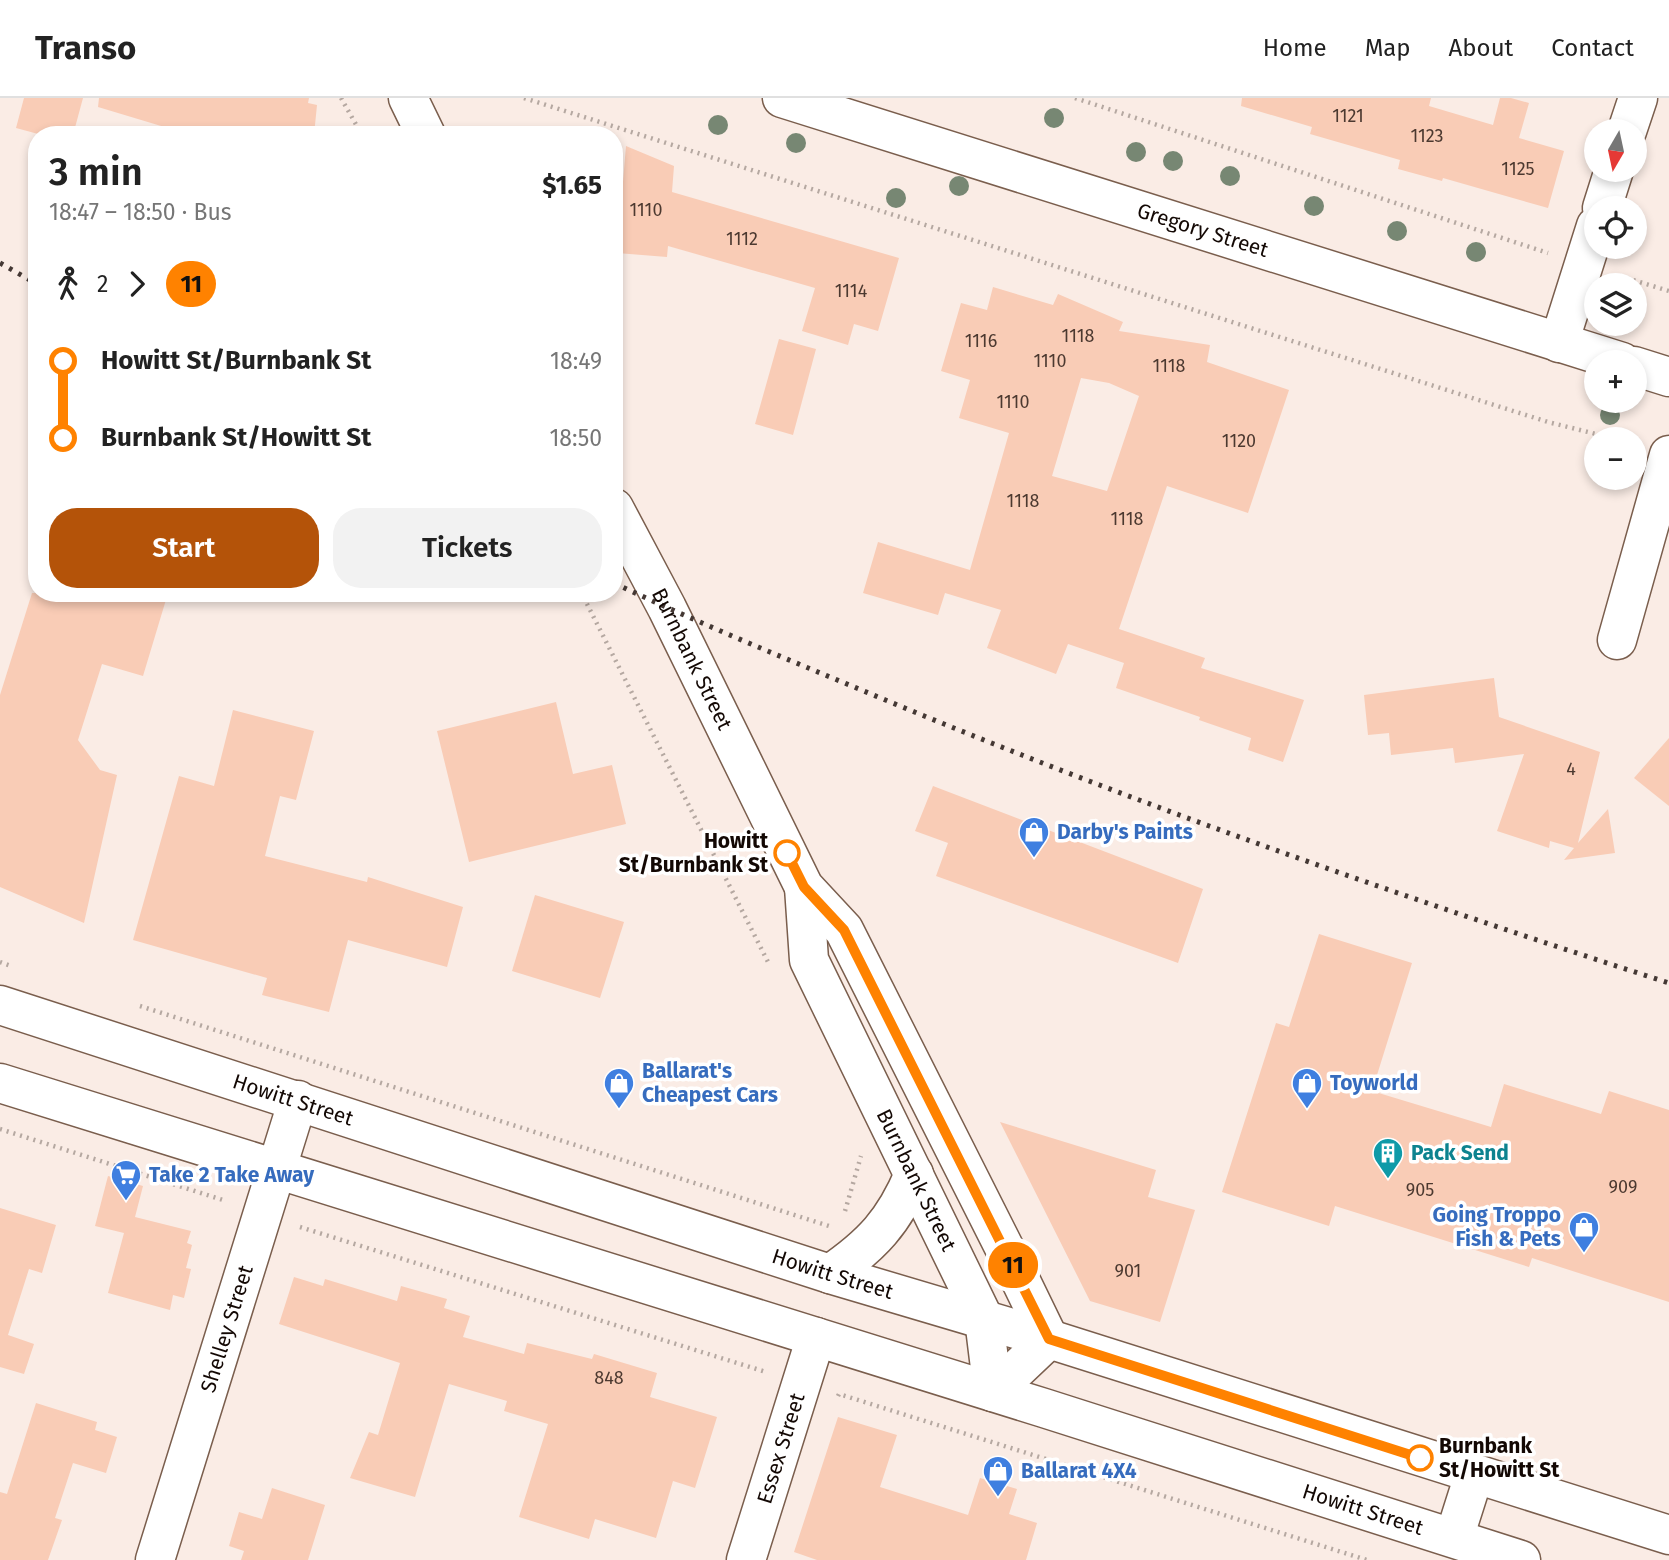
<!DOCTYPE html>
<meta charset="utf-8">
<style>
:root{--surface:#fff;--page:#f2f2f2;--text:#222;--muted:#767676;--line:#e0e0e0;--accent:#b45309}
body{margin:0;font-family:"Fira Sans",sans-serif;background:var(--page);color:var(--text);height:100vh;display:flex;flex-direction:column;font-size:26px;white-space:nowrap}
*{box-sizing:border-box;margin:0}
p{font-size:23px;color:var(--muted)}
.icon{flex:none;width:38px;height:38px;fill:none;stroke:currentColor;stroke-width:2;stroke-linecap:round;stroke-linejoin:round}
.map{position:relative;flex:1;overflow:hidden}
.details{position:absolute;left:28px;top:28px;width:595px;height:476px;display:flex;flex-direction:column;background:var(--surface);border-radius:28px;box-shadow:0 4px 10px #0003}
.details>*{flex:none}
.badge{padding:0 14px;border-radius:23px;font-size:24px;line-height:46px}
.needle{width:46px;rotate:189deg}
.tools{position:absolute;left:1584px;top:21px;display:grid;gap:14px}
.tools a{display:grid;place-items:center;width:63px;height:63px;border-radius:50%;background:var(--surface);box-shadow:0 4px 10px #0003;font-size:35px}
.map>.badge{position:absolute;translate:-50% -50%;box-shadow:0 0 0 4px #fff}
.legs{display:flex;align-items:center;gap:10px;height:77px;padding:0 21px;font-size:23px}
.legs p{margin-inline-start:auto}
.overview{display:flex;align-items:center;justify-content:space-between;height:119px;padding:0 21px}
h1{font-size:38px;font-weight:600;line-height:52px}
.button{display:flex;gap:14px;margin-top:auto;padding:14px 21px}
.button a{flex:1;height:80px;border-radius:28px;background:var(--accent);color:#fff;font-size:28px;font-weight:600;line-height:80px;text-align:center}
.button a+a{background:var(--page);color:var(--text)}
ul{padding:0 21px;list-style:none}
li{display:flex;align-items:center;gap:24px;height:77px;font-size:26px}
li i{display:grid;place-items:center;width:10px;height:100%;margin:0 9px;background:currentColor}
li i::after{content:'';width:18px;height:18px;margin:-9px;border:5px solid;border-radius:50%;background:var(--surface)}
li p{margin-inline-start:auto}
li:first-child i{background:linear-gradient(#0000 50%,currentColor 0)}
li:last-child i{background:linear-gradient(currentColor 50%,#0000 0)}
header{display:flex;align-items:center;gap:42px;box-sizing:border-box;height:98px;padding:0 35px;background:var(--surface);border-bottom:2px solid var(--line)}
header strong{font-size:33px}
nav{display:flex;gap:38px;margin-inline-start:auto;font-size:24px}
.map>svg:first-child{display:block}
</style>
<header>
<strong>Transo</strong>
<nav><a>Home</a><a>Map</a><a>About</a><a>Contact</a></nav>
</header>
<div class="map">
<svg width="1669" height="1462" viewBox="0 0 1669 1462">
<rect width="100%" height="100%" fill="#faece5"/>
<g fill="#f9ccb6" fill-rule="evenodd">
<path d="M24,0H83L73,37H42L16,30Z"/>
<path d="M99,0H309L308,5L317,7L314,37H191L98,9Z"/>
<path d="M1242,0H1431L1429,8L1493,27L1500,0H1511L1529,5L1519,40L1564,53L1548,110L1443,80L1442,83L1398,71L1400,62L1310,36L1312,29L1241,8Z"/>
<path d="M626,48L674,68L672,94L899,160L878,233L854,226L848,247L802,233L815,190L668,148L667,159L617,155Z"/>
<path d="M993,189L1053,207L1058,196L1123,224L1119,233L1210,247L1207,264L1289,292L1248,415L1167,388L1119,531L1205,560L1201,570L1304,602L1283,664L1248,652L1251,640L1199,622L1200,619L1116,590L1124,565L1068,546L1056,576L987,550L1001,512L945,495L938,517L863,495L878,444L970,472L1009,335L959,320L970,282L941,273L961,205L987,212ZM1081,280L1109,285L1139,298L1107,393L1052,378Z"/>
<path d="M779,241L816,251L793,337L755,326Z"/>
<path d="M32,495H168L143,578L102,566L78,642L100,672L117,677L84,825L0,789V597Z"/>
<path d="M1494,580L1499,619L1600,654L1578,745L1608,711L1615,755L1564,762L1574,750L1550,743L1549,750L1497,733L1524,656L1455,665L1453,650L1391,657L1389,635L1368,637L1364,597Z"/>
<path d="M556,604L573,676L612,667L626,726L469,764L437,633Z"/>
<path d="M233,612L314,633L296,702L280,698L265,758L367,784L368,779L463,809L447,869L348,842L329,914L262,897L267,880L133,842L179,678L214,688Z"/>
<path d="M1669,640V708L1634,680Z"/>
<path d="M933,688L1203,791L1178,865L936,778L948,745L915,733Z"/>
<path d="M535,797L624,824L600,900L512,873Z"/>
<path d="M1319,836L1412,865L1372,993L1491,1029L1504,986L1601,1016L1609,993L1669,1012V1204L1532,1160L1529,1169L1335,1108L1329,1128L1222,1094L1276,925L1289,929Z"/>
<path d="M1000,1024L1156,1072L1148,1099L1195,1112L1160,1224L1090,1203Z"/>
<path d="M108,1078L143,1088L135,1119L191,1133L187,1145L192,1147L186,1170L191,1171L184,1200L173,1197L170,1212L108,1195L124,1135L95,1128Z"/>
<path d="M0,1110L56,1127L42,1175L29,1171L8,1237L34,1246L24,1276L0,1269Z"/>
<path d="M294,1179L323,1188L325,1181L397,1203L401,1188L447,1201L444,1210L470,1218L463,1239L524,1256L527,1245L592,1261L594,1256L657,1275L650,1299L717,1319L695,1390L673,1383L656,1440L595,1421L589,1441L519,1419L548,1326L504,1313L507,1303L449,1286L415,1399L350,1380L369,1334L378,1337L400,1265L279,1226Z"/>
<path d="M36,1305L97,1324L95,1332L117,1339L106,1375L73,1365L55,1420L62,1422L48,1462H0V1394L7,1396Z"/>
<path d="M838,1319L897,1337L880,1389L968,1417L980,1380L1017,1391L1009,1416L1037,1425L1026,1462H817L794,1454Z"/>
<path d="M272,1390L325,1407L308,1462H241L244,1453L229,1448L239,1414L262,1421Z"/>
</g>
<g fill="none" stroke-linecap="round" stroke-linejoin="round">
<g stroke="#7a5e4d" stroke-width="41">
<g id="minor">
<path id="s1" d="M782,0L1622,264"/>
<path d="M1627,33L1638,0"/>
<path d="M1602,110L1614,72"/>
<path d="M1559,245L1596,128"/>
<path d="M1634,268L1669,279"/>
<path d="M1617,542L1669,357"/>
<path id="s2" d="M155,1462L298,1002"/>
<path id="s3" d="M746,1462L816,1239"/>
</g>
</g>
<g stroke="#7a5e4d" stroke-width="41">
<g id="tertiary">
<path d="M830,1176C872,1147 894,1124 914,1076"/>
<path d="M993,1294L1049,1241L1016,1173"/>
</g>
</g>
<g stroke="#7a5e4d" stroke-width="41">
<g id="secondary">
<path d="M408,0L426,37"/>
<path id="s4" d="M614,410L667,510L804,789L844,832L1016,1173"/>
<path id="s5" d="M804,789L809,862L984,1221L993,1294"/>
<path id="s6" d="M0,907L830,1176L1049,1241L1669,1437"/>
<path id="s7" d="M0,985L1044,1310L1521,1462"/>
<path d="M1454,1440L1474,1377"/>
</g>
</g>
<g stroke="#b5a8a1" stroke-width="4.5" stroke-dasharray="2 5" stroke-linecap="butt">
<path d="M341,0L362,37"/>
<path d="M524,0L1548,324L1616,341"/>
<path d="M1075,0L1548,155"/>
<path d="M1620,178L1669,193"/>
<path d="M571,495L583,498L770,868"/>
<path d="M0,864L11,868"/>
<path d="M140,908L829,1128"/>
<path d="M0,1031L226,1103"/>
<path d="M845,1113L861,1058"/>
<path d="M300,1129L766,1274"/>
<path d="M838,1298L839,1296L1367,1462"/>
</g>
<use href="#minor" stroke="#fff" stroke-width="38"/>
<use href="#tertiary" stroke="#fff" stroke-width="38"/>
<use href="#secondary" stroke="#fff" stroke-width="38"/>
<g stroke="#443834" stroke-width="5" stroke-dasharray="3.5 7" stroke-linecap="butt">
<path d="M0,165L37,186"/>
<path d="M614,485C694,523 777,557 859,591C1124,702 1395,797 1669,885"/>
</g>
</g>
<g fill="#778773">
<circle cx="1054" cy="20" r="10"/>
<circle cx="718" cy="27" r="10"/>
<circle cx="796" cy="45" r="10"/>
<circle cx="1136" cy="54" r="10"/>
<circle cx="1173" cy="63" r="10"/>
<circle cx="1230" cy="78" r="10"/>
<circle cx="959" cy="88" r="10"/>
<circle cx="896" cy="100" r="10"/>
<circle cx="1314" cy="108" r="10"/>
<circle cx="1397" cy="133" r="10"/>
<circle cx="1476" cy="154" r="10"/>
<circle cx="1610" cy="317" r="10"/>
</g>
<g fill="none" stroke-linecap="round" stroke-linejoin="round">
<g stroke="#fff" stroke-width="16">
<path id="line-1" d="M787,755L804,789L844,832L1049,1241L1420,1360"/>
</g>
<use href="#line-1" stroke="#ff8200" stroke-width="10"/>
</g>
<defs>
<g id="shop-pin" transform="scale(1.575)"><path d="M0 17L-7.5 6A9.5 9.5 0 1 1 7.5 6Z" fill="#3f7fe0" stroke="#fff"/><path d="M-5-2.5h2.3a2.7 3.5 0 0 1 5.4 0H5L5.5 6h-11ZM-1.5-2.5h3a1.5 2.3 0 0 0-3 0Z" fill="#fff"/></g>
<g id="building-pin" transform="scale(1.575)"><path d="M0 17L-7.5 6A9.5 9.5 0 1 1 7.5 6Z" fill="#0f9aa8" stroke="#fff"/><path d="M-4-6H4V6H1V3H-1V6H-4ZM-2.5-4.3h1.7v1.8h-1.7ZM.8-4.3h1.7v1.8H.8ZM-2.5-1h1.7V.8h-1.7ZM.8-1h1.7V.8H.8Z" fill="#fff"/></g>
<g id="supermarket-pin" transform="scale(1.575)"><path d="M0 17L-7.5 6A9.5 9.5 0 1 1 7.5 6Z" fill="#3f7fe0" stroke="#fff"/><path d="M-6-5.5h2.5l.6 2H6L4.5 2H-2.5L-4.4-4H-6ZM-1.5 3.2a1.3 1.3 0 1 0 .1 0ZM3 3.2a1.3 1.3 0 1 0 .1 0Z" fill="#fff"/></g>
</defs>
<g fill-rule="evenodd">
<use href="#shop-pin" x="1034" y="734"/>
<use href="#shop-pin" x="619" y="985"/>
<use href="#shop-pin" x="1307" y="985"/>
<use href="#building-pin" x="1388" y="1055"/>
<use href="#supermarket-pin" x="126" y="1077"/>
<use href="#shop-pin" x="1584" y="1129"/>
<use href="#shop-pin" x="998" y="1373"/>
</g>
<g fill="#fff" stroke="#ff8200" stroke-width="3.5">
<circle cx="787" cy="755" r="12"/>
<circle cx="1420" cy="1360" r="12"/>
</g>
<g text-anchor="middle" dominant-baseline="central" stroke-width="7" stroke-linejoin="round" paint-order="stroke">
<g font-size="18" fill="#4c3930">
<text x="1348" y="18">1121</text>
<text x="1427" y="38">1123</text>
<text x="1518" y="71">1125</text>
<text x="646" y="112">1110</text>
<text x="742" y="141">1112</text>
<text x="851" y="193">1114</text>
<text x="1078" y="238">1118</text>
<text x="981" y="243">1116</text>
<text x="1050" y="263">1110</text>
<text x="1169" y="268">1118</text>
<text x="1013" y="304">1110</text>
<text x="1239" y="343">1120</text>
<text x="1023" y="403">1118</text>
<text x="1127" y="421">1118</text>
<text x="1571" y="671">4</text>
<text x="1623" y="1089">909</text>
<text x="1420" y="1092">905</text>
<text x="1128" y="1173">901</text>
<text x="609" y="1280">848</text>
</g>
<g font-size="21" fill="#130804" stroke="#fff">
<text stroke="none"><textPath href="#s1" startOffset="441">Gregory Street</textPath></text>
<text stroke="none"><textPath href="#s4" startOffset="170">Burnbank Street</textPath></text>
<text stroke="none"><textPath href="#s6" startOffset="308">Howitt Street</textPath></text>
<text stroke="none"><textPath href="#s5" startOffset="318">Burnbank Street</textPath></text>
<text stroke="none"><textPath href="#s6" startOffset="875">Howitt Street</textPath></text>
<text stroke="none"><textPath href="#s2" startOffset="242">Shelley Street</textPath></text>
<text stroke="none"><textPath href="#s3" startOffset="117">Essex Street</textPath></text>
<text stroke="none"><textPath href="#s7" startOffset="1428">Howitt Street</textPath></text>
</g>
<g font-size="21" font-weight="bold" fill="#366cbe" stroke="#fff" text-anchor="start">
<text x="1057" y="734">Darby's Paints</text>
<text x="642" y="973">Ballarat's<tspan x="642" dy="24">Cheapest Cars</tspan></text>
<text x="1330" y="985">Toyworld</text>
<text x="149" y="1077">Take 2 Take Away</text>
<text x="1561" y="1117" text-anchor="end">Going Troppo<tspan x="1561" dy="24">Fish &amp; Pets</tspan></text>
<text x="1021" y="1373">Ballarat 4X4</text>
</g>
<g font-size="21" font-weight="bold" fill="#130804" stroke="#fff" text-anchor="end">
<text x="768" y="743">Howitt<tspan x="768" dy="24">St/Burnbank St</tspan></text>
<text x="1439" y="1348" text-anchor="start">Burnbank<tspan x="1439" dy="24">St/Howitt St</tspan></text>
</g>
<g font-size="21" font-weight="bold" fill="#0d838f" stroke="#fff" text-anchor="start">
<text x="1411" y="1055">Pack Send</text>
</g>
</g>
</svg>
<div class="tools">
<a><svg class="needle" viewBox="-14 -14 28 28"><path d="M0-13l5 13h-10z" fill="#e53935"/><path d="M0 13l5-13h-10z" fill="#767676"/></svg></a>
<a><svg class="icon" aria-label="locate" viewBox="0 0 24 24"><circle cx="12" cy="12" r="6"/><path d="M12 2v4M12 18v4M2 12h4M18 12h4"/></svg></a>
<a><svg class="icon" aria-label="layers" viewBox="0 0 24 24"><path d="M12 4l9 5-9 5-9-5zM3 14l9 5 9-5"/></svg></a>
<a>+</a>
<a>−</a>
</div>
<b class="badge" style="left:1013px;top:1167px;background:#ff8200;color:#111">11</b>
<section class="details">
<div class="overview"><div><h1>3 min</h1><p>18:47 – 18:50 · Bus</p></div><b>$1.65</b></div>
<div class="legs"><svg class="icon" aria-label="walk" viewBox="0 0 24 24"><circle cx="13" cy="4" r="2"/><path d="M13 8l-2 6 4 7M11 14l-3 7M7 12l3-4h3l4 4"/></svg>2<svg class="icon" aria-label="forward" viewBox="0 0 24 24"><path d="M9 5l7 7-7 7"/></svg><b class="badge" style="background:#ff8200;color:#111">11</b></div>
<ul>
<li><i style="color:#ff8200"></i><b>Howitt St/Burnbank St</b><p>18:49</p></li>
<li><i style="color:#ff8200"></i><b>Burnbank St/Howitt St</b><p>18:50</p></li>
</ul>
<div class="button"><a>Start</a><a>Tickets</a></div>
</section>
</div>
